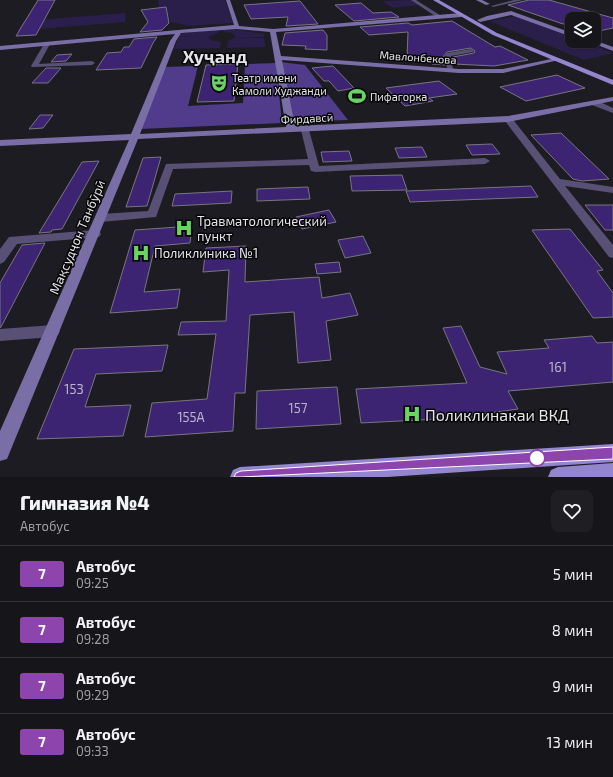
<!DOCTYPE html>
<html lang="ru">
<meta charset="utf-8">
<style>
:root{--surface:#16151a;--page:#1f1e23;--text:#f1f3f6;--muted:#9e9fa2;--line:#353439}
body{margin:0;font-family:"Exo 2",sans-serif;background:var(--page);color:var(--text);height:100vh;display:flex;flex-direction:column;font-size:15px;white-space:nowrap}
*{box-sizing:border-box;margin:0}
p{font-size:13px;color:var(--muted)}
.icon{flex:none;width:22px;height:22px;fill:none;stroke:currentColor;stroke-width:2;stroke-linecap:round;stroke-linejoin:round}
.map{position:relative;height:477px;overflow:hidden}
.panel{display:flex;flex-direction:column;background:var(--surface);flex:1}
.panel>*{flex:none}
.badge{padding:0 8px;border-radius:3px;font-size:14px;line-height:26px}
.buttons{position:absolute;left:565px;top:12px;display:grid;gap:8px}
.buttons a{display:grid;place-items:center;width:36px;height:36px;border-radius:8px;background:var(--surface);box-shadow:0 1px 3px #0004,0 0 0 1px var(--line);font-size:20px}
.map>.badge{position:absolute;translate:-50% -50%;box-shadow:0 0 0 2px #fff}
.round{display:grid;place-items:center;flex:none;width:42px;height:42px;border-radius:8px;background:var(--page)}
.summary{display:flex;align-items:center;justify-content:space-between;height:68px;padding:0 20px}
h1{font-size:19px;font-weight:800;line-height:30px}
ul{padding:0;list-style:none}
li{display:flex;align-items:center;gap:12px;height:56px;padding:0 20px;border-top:1px solid var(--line)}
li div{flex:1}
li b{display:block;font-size:15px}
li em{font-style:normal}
li .badge{min-width:44px;font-weight:700;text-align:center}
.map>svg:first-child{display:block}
</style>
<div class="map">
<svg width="613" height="477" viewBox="0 0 613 477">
<rect width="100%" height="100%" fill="#1d1c22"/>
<g fill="#2a1e4b">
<path d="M158,0H225L233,23L189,26L171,22L166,7H159Z"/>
<path d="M411,0L420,5L393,8L382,1Z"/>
<path d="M126,13L125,22L17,31L24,21Z"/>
<path d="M517,16L572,37V41H583L613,53L584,60L489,21Z"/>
<path d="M218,30V33L208,37L211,40L221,42L220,48L174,49L180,35L183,33Z"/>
<path d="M223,30H239L264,34V37H236L232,33L224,32Z"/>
<path d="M236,37L264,38L266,47L227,48L228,41Z"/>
</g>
<g fill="#513b8b">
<path d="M280,62L305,65L348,120L288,122Z"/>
<path d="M276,63L282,123L140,129L164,67L198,66L188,106L243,103L245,64Z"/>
</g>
<g fill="#3d2473" stroke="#77767e">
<path d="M38,0H55L36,35L16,36Z"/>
<path d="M529,0H549L613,18V28L594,32V19H572V23L563,24L508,5Z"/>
<path d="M300,1L318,24L286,26L288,17L251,19L244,5Z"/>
<path d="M361,3L373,13L391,12L399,17L354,21L335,5Z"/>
<path d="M166,7L169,23L162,30L140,32L148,22L141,10Z"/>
<path d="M452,21L495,47L500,46L528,60L494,66L454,64L453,57L474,53L475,51L471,48L447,52L443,57L445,65L432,64V60L407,58L408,32L369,35L360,27L408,23L412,25Z"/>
<path d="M323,30L327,35V50L305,49L306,46L282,45L285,33Z"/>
<path d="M157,37L153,43L141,68L96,70L107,53L121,52L124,47H129L134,39Z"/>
<path d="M72,54L66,61L51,62L57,55Z"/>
<path d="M238,64L234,101L197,102L206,65Z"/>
<path d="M333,66L354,88L338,91L329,81H324L312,68Z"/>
<path d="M46,68H61L48,83H32Z"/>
<path d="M557,75L585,88L526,101L500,87Z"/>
<path d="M439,81L457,94L429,98L433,101L405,106L386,88Z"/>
<path d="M40,115H53L43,128L29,129Z"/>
<path d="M561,133L609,179L582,181L573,179L531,135Z"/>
<path d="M492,144L500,154L472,155L466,145Z"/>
<path d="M422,147L427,157L399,158L395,148Z"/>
<path d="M349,151L352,161L323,162L321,152Z"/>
<path d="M161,157L147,206L126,207L143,158Z"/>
<path d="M99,161L62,229L52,230L51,232L39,233L82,162Z"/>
<path d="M402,175L407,190L352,191L350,176Z"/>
<path d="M531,186L538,197L410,202L406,191Z"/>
<path d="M308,187L310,199L257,201V189Z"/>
<path d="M232,191L231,203L172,206L175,194Z"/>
<path d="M585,205H613V230H605Z"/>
<path d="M329,210L336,222L302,229L296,217Z"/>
<path d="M192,226L190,243L155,246L144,292L180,289L177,308L110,313L135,230Z"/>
<path d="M570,229L603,270L597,271L613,293V317L593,318L532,230Z"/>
<path d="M363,236L371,253L345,258L338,240Z"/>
<path d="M45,243L1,327L0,328V283L22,245Z"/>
<path d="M246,246L245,282L319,277L322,298L350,293L358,315L326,321L331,360L298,363L294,312L250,315L245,393H235L233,431L145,437L152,403L207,399L216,334L178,335L181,322L226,321L229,270L203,272L206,248Z"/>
<path d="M339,262L341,272L317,274L315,264Z"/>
<path d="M461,326L480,367L507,374L497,352L549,348L544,340L592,336L597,343L613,342V382L508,391L518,409L475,415L476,417L361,423L356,389L467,383L443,328Z"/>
<path d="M168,345L162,371L96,374L85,407L131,405L123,436L37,439L74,349Z"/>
<path d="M337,387L341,424L256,429L257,391Z"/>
</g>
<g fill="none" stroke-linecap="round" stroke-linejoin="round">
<g fill="#585175" fill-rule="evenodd">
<path d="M411,0H416L443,17L438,18Z"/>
<path d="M514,0H523L493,7L491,6Z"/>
<path d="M47,42L50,44L39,64L92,61L95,63L92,65L32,67L31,66L44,44Z"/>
<path d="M471,49L474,51L473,52L451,56L453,70L448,71L444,57L447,53Z"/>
<path d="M592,101H598L613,108V113L592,105Z"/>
<path d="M508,116L511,117L560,179L613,187V193L565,186L613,245V258L609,257L505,121L504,119L505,117Z"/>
<path d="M305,127L309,130L319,166L485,158L490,161L485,164L315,172L311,171L309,165L173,169L156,217L101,222L97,221L95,218L97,215L101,214L148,211L166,164L308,159L301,130Z"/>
<path d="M95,230L99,231L101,234L99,237L17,244L4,262L0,264V249L9,237Z"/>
<path d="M53,325L58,327L60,331L58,335L53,337L0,341V329Z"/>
</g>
<g fill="#7a6ea7" fill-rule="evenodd">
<path d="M226,0H230L239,26L273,29L461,13L464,15L461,17L276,32L281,56L459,69H503L556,58L559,60L503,73H459L282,60L295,126L508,116L613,97V101L508,122L138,139L7,459L0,461V431L129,140L0,146V140L131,134L170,41L175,34L0,50V46L234,25ZM237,29L270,32L286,127L140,134L176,41L181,33Z"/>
<path d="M476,0H482L490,4L486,5Z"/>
<path d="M511,11L572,33V37L511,15L480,22L477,20L487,16Z"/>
<path d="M594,40L613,47V51L587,41Z"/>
</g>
<g fill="#9485cf" fill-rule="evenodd">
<path d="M433,0H439L497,33L613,80V85L493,35Z"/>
<path d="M613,444V462L387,477H230L233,470L240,467Z"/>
<path d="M613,463V477H548L551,470L558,467Z"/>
</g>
</g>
<path fill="#8e44ad" stroke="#fff" d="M613,447V459L241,477H234L236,473L241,471Z"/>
<defs>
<g id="theatre-bare" transform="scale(1.38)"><path d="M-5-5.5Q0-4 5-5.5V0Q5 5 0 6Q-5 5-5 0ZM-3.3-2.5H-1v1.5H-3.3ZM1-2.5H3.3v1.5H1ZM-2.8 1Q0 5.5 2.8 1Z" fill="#69d464" stroke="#070709" stroke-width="2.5" paint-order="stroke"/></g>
<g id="stadium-bare" transform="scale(1.38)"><path d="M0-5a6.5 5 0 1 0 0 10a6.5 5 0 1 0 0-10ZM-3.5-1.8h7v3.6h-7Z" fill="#69d464" stroke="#070709" stroke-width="2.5" paint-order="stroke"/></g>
<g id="hospital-bare" transform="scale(1.38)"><path d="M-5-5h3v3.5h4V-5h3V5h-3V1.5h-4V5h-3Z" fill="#69d464" stroke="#070709" stroke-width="2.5" paint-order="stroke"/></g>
</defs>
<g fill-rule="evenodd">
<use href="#theatre-bare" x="219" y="83"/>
<use href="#stadium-bare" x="357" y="96"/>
<use href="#hospital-bare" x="184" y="228"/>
<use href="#hospital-bare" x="141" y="253"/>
<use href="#hospital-bare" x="412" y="414"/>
</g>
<circle fill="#fff" stroke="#8e44ad" stroke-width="2" cx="537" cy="458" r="8"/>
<g text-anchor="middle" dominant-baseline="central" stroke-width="3" stroke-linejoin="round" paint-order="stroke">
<g font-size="11" fill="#e5e4e9" stroke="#070709">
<text transform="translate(418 57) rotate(4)">Мавлонбекова</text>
<text transform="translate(307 118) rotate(-3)">Фирдавсӣ</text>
</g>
<g font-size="11" fill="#e5e4e9" stroke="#070709" text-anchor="start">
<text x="232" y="77">Театр имени<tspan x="232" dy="13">Камоли Худжанди</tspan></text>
<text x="370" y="96">Пифагорка</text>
</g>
<g font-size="13" fill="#e5e4e9" stroke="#070709" text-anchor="start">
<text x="197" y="221">Травматологический<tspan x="197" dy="15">пункт</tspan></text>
<text x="154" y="253">Поликлиника №1</text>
</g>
<g font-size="13" fill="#e5e4e9" stroke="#070709">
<text transform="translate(77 237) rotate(-67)">Мақсудҷон Танбӯрӣ</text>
</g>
<g font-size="13" fill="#bbb4cc">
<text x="558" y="367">161</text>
<text x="74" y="389">153</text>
<text x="298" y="408">157</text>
<text x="191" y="417">155А</text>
</g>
<g font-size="16" fill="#e5e4e9" stroke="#070709" text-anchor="start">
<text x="425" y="414">Поликлинакаи ВКД</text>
</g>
<g font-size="18" font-weight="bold" fill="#e5e4e9" stroke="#070709">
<text x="215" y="56">Хуҷанд</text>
</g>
</g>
</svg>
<div class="buttons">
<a><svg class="icon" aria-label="layers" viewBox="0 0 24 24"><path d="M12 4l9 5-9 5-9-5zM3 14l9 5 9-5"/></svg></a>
</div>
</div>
<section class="panel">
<div class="summary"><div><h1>Гимназия №4</h1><p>Автобус</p></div><a class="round"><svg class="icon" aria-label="heart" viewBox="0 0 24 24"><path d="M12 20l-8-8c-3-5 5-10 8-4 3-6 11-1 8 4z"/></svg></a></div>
<ul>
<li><span class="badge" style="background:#8e44ad;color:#fff">7</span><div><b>Автобус</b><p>09:25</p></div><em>5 мин</em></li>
<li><span class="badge" style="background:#8e44ad;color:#fff">7</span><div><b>Автобус</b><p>09:28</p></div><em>8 мин</em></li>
<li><span class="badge" style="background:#8e44ad;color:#fff">7</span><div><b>Автобус</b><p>09:29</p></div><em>9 мин</em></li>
<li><span class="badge" style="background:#8e44ad;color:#fff">7</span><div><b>Автобус</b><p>09:33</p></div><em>13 мин</em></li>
</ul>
</section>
